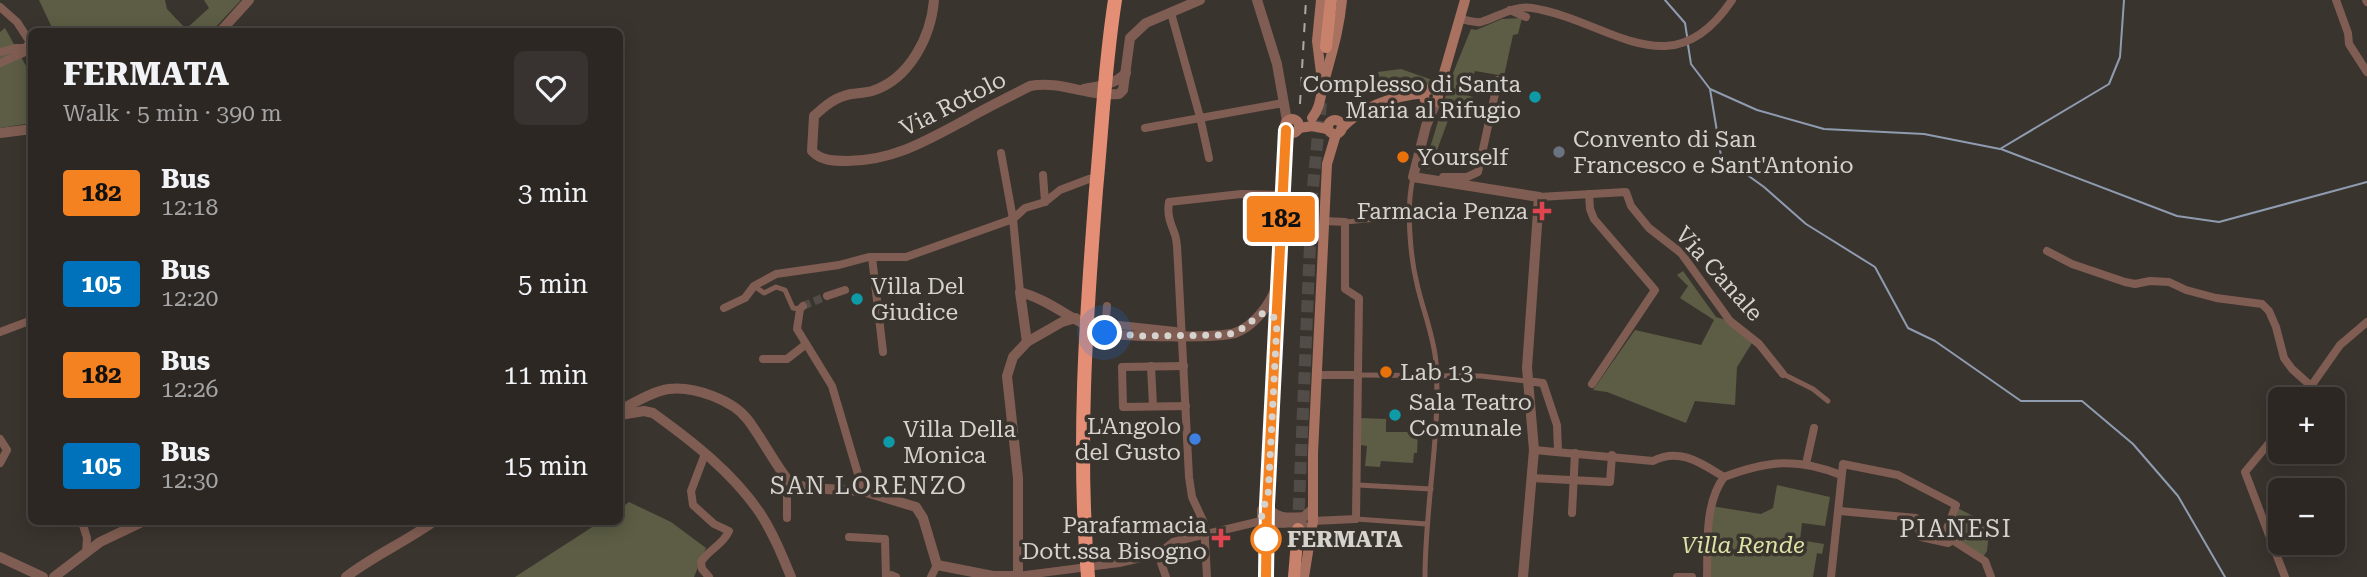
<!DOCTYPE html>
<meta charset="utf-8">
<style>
:root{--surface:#2c2723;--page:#383330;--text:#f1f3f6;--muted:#a6a5a6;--line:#484441}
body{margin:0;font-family:"Roboto Serif",serif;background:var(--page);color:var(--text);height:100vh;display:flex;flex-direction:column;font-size:26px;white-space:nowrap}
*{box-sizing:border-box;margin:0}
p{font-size:23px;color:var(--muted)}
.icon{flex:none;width:38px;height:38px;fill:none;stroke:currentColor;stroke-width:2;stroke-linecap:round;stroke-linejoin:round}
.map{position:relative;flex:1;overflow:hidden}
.details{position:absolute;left:28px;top:28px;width:595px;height:497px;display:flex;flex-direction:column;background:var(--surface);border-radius:10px;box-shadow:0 4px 18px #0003,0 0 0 2px var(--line)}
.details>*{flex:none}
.badge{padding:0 14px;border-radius:5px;font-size:24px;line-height:46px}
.tools{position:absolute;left:2268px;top:387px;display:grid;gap:14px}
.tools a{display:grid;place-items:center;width:77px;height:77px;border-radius:10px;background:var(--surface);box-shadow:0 4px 18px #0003,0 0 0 2px var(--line);font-size:35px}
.you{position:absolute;width:35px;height:35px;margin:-18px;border:5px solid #fff;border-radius:50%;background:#1a73e8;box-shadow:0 0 0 10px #1a73e833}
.map>.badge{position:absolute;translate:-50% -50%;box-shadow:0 0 0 4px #fff}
.round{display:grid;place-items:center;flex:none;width:74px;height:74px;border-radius:10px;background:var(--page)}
.headline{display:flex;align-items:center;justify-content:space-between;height:119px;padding:0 35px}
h1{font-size:33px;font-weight:700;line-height:52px}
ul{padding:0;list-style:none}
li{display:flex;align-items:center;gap:21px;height:91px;padding:0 35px}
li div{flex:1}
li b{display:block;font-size:26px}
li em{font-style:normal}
li .badge{min-width:77px;font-weight:700;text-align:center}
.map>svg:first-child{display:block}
</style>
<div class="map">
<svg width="2367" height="577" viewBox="0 0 2367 577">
<rect width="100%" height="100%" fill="#3a342f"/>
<g fill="#5c5d44">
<path d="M39,0H165L167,9L186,29L209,8L204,0H241L212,31L54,32Z"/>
<path d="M1522,18L1518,34L1513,35L1504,76L1475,71L1466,95L1473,97L1472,102L1456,99L1430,169L1424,168L1451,78L1471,29L1476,30L1502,19Z"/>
<path d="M5,28L31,75V123L0,128V32Z"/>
<path d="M1401,69L1435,81L1430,86L1385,95L1378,72Z"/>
<path d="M1683,271L1716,317L1730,321L1752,343L1737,367L1735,405L1695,401L1686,423L1607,392L1593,390L1635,330L1701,345L1714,320L1680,298L1688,286L1677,275Z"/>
<path d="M1360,418L1386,419V432H1418L1417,453H1414L1413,463L1381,461L1380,467L1365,466L1367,446L1361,445Z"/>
<path d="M1777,485L1830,497L1825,526L1802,523L1800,540L1824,544L1822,554L1817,553L1813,577H1707L1711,506L1761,514L1773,508Z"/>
<path d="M629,502L671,522L706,548L694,577H515L600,522H620V509Z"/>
<path d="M1955,507L1990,524L1987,551L1983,557L1974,554L1947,531Z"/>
</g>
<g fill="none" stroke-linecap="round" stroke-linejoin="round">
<g stroke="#8f9cb0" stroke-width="2">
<path d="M1665,0L1685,23L1687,36"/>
<path d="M1688,45L1691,64L1710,89L1757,110L1824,129L1924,134L2000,149L2109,84L2120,57L2124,0"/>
<path d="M1710,89L1721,156L1764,187L1806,224L1875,267L1908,328L1935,341L2021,401H2082L2133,444L2178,496L2225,577"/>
<path d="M2001,149L2177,216L2219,222L2367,182"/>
</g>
<path stroke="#514c47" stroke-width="8" stroke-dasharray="8 4" stroke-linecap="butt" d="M803,306L827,296"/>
<path stroke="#514c47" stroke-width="12" stroke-dasharray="12 6" stroke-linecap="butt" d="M1298,528L1312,197L1321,103"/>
<g stroke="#805d52" stroke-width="5">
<path d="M1413,178C1406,206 1410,256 1417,284C1423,311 1434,336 1436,363C1441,434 1425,505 1425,577"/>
<path d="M1345,222L1411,216"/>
<path d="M754,286L764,293L776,287L785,290L793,308L800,309"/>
<path d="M1783,374L1813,389L1828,401"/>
<path d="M1357,375L1481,376L1527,381"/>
<path d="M1358,485L1431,489"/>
<path d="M1356,519L1427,524"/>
</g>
<g stroke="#805d52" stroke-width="8">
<path d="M2336,0L2348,33L2349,44L2367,72"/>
<path d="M2366,0L2367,2"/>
<path d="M0,7L17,22L30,42L25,48"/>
<path d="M1510,10L1526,17"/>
<path d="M1171,13L1200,117L1209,158"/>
<path d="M1460,19C1466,20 1475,23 1481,22C1498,17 1514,5 1532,8C1609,20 1671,92 1732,0"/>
<path d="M0,52L16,48H25L23,53L0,63"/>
<path d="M1145,128L1283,103"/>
<path d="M1043,175L1045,202"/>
<path d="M1442,181L1443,177H1467L1478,172L1498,80"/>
<path d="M1589,194L1590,209L1594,219L1655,290L1592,384"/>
<path d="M1539,197L1626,192L1631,206L1649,228L1681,253L1730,321L1759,344L1783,374"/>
<path d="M2047,251L2072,264L2125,282L2135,284L2150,281L2169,282L2186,290L2216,298L2262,304L2269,311L2276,327L2284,358L2292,369L2311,386"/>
<path d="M872,257L883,352"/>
<path d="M1020,292L1013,219L1025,208L1045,202L1060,190L1089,179"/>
<path d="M827,296L845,290"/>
<path d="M803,306L800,309L797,329L832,386L863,491"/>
<path d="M1107,306L1106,318L1110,324L1175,331L1182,336"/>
<path d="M724,308L745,298L754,286L776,274L839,265L869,257H906L1013,219L1001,153"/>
<path d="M0,332L32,320"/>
<path d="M763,359H787L805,345"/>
<path d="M1151,366L1153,406"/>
<path d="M1184,366L1122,367L1123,407L1186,406"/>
<path d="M1317,375H1357"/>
<path d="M1527,381L1543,383L1557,425L1558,451"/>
<path d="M2302,399L2340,345L2367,322"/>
<path d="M2280,430L2245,472L2285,577"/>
<path d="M0,439L7,450L0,463"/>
<path d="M1534,450L1653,461C1679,447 1701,463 1724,477"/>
<path d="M705,454L691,491L693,505L714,524L729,531C723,545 708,550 701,562L702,569L709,577"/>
<path d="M1806,464L1814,428"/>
<path d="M1724,477C1767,461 1797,457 1841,475"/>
<path d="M1531,478L1610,482L1612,455"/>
<path d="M1840,511L1916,518L1921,537L1948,543L1953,540"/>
<path d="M1572,513L1575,453"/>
<path d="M787,518V486L790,483"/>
<path d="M1313,521L1356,519L1359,298L1345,289V222L1324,221"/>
<path d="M82,522L87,538L86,552"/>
<path d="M849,537L885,539L886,577"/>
<path d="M1158,554L1166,577"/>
<path d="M1018,576L1119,563L1158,554L1173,542L1261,521V510L1266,501"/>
<path d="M891,577V575L896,577"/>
<path d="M931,577L937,565"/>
<path d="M1207,577L1204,523L1192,497L1189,477L1178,263C1177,254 1178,240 1174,232C1170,222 1167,214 1169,202L1241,194L1282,195"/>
<path d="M1677,577H1692"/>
<path d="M1707,577C1708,545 1704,504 1724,477"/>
<path d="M1831,577L1843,464L1898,475L1956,505L1946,531L1949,538L1985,561L1991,577"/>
</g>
<g stroke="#805d52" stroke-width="10">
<path d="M934,0C931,36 910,79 872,91C865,93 858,93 851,94C835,97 825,106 814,116L812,151C821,161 835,161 847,161C893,161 928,140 967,119C988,107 1009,97 1030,86C1060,80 1089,97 1119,94L1123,90L1130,38L1146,23L1200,0"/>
<path d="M1257,0L1277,64L1287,121"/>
<path d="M220,32L249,0"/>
<path d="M1084,89C1099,86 1114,85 1126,73"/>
<path d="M1436,102L1426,126L1413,177L1539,197L1527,368L1534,450L1523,577"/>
<path d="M0,133L32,129"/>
<path d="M1076,318L1062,322L1027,342L1020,292C1051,300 1078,326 1107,333C1123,337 1220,338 1235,333C1254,326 1270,305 1277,286"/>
<path d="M620,410C634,403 653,391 669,389C694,386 733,400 748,420C763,440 774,463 790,483L809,488L863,491L916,507L923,518L937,565L993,576H1018V478L1007,376L1013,357L1027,342"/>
<path d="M620,415L644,411L653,413C692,441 733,473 760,513C773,533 782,555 791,577"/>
<path d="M1267,505C1274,520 1290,518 1304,517L1313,509"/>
<path d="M1267,534L1269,529L1275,523C1288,523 1305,520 1311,534"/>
<path d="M0,557L43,577"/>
<path d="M54,577L100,542L142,522"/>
<path d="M346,577C373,556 405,542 433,522"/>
</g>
<g stroke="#a87160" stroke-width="10">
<path d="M1321,0L1317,41L1322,81"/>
<circle cx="1431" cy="96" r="7"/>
<path d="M1438,94L1465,0"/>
<path d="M1312,118C1321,107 1320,96 1324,82C1332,52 1339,31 1342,0"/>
<circle cx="1292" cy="126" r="7"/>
<circle cx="1335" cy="127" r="7"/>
<path d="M1299,128L1313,126L1327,129"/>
<path d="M1341,129C1362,106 1394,96 1425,93"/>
<path d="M1266,577L1267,509L1286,129"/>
<path d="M1304,577L1313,521V453L1327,164L1336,134"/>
</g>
<g stroke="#c8816b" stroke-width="12">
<path d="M1326,47L1331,0"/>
<path d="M1294,577L1298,529"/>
</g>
<path stroke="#e48f75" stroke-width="14" d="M1088,577C1077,448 1086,319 1096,190C1102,127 1105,63 1115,0"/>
<path stroke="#ada9a5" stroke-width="2" stroke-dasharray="9 9" stroke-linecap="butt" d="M1300,104L1306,0"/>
</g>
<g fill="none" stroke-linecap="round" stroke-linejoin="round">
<g stroke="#fff" stroke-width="16">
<path id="line" d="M1266,577L1267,505L1286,130"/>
</g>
<use href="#line" stroke="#f58220" stroke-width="10"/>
<path stroke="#d6d3cf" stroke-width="7" stroke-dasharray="0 12.6" d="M1105,333L1142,336L1228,335L1245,327L1260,314C1268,313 1273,314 1277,322L1268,498C1259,513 1261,522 1266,539"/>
</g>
<g fill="#0f9aa8" stroke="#3a342f" stroke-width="2.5">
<circle cx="1535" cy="97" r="7"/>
<circle cx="857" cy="299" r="7"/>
<circle cx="1395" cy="415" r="7"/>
<circle cx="889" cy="442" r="7"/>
</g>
<circle fill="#6b7280" stroke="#3a342f" stroke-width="2.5" cx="1559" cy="152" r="7"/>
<g fill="#e8710a" stroke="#3a342f" stroke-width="2.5">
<circle cx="1403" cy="157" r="7"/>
<circle cx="1386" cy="372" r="7"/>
</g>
<g fill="#e0444e" stroke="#3a342f" stroke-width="2.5">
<path d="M1538.5 200.5h7v7h7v7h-7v7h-7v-7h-7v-7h7z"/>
<path d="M1217.5 527.5h7v7h7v7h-7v7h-7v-7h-7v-7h7z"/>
</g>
<circle fill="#3f7fe0" stroke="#3a342f" stroke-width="2.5" cx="1195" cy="439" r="7"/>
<circle fill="#fff" stroke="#f58220" stroke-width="3.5" cx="1266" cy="539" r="14"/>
<g text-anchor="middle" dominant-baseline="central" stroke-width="7" stroke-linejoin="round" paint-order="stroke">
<g font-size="23" fill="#d6d3cf" stroke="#3a342f" text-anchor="start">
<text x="1521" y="84" text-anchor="end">Complesso di Santa<tspan x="1521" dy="26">Maria al Rifugio</tspan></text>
<text x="1573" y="139">Convento di San<tspan x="1573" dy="26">Francesco e Sant'Antonio</tspan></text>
<text x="1417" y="157">Yourself</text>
<text x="1528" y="211" text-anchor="end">Farmacia Penza</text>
<text x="871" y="286">Villa Del<tspan x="871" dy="26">Giudice</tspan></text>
<text x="1400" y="372">Lab 13</text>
<text x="1409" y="402">Sala Teatro<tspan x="1409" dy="26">Comunale</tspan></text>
<text x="1181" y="426" text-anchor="end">L'Angolo<tspan x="1181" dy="26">del Gusto</tspan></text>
<text x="903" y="429">Villa Della<tspan x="903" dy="26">Monica</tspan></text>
<text x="1207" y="525" text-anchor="end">Parafarmacia<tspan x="1207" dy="26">Dott.ssa Bisogno</tspan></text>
</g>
<g font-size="23" fill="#d6d3cf" stroke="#3a342f">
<text transform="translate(953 104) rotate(-27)">Via Rotolo</text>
<text transform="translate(1719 274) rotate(48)">Via Canale</text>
</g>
<g font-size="23" font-weight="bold" fill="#d6d3cf" stroke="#3a342f" text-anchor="start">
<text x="1287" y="539">FERMATA</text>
</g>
<g font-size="23" font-style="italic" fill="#dfe3a5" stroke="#3a342f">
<text x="1743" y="545">Villa Rende</text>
</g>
<g font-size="24" letter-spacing="2" fill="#d6d3cf" stroke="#3a342f">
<text x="869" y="486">SAN LORENZO</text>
<text x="1956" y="529">PIANESI</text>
</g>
</g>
</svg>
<div class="tools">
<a>+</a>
<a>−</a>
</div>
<div class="you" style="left:1105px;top:333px"></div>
<b class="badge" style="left:1281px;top:219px;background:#f58220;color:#111">182</b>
<section class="details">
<div class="headline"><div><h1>FERMATA</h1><p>Walk · 5 min · 390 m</p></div><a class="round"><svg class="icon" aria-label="heart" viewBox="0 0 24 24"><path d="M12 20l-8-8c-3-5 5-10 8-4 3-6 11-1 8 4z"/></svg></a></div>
<ul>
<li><span class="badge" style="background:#f58220;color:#111">182</span><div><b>Bus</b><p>12:18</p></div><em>3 min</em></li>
<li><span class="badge" style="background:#0072bc;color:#fff">105</span><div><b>Bus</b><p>12:20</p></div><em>5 min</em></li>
<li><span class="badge" style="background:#f58220;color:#111">182</span><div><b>Bus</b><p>12:26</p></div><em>11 min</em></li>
<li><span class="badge" style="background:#0072bc;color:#fff">105</span><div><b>Bus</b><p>12:30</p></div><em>15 min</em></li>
</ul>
</section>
</div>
